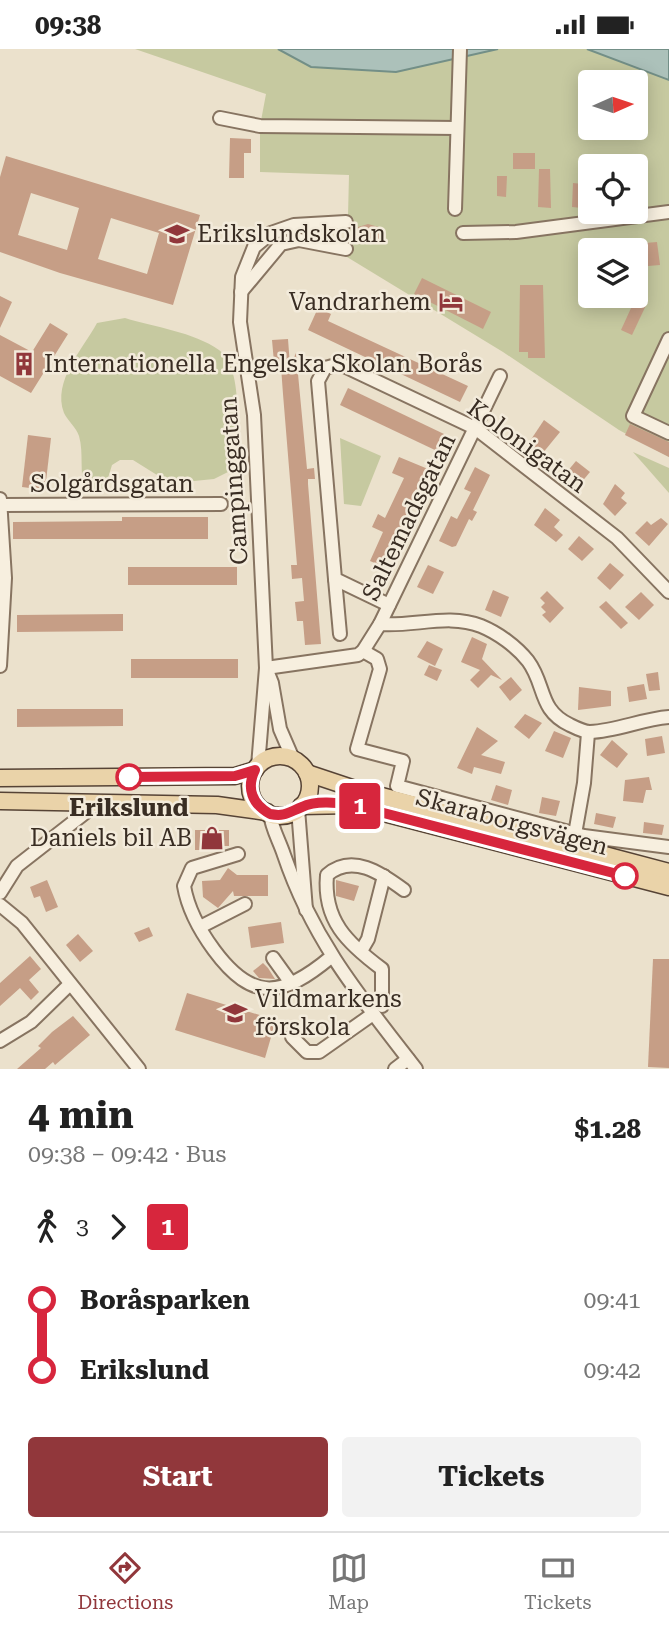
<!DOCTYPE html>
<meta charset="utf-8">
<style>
:root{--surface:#fff;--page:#f2f2f2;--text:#222;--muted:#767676;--line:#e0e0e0;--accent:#91373b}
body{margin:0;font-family:"Roboto Serif",serif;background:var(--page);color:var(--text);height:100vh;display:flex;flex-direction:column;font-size:26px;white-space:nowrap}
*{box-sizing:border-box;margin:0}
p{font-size:23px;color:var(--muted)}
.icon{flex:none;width:38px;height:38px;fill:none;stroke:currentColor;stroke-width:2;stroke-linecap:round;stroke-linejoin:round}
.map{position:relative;height:1020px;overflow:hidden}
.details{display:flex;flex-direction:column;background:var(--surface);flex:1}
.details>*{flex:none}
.badge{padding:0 14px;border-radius:5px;font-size:24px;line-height:46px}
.needle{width:46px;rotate:87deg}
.fabs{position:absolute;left:578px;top:21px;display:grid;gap:14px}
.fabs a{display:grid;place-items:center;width:70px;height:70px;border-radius:7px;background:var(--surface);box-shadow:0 4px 18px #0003;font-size:35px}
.map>.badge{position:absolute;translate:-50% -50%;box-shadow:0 0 0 4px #fff}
.legs{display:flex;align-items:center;gap:10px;height:77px;padding:0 28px;font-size:23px}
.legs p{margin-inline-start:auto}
.overview{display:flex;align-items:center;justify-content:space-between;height:119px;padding:0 28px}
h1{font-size:38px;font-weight:700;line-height:52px}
.action{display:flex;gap:14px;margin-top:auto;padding:14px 28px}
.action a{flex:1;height:80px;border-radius:7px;background:var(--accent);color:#fff;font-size:28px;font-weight:700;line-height:80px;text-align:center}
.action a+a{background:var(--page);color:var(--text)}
ul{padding:0 28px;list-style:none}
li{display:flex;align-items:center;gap:24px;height:70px;font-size:26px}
li i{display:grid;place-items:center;width:10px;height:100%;margin:0 9px;background:currentColor}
li i::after{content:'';width:18px;height:18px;margin:-9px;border:5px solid;border-radius:50%;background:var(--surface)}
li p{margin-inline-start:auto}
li:first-child i{background:linear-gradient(#0000 50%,currentColor 0)}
li:last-child i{background:linear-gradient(currentColor 50%,#0000 0)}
.status{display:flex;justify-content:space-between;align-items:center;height:49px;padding:0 35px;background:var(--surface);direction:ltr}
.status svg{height:19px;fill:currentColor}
.dock{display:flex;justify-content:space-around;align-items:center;height:98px;border-top:2px solid var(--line);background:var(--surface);font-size:19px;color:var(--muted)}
.dock a{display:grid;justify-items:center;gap:4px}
.dock .selected{color:var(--accent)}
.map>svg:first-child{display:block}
</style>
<div class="status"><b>09:38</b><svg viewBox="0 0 49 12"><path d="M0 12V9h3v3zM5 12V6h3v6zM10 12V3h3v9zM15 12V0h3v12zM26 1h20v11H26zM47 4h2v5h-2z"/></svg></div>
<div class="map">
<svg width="669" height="1020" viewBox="0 0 669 1020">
<rect width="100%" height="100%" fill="#ebe1cc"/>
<g fill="#c6c9a0" fill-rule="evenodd">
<path d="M135,0H278L311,18V0H669V408L619,381L503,303L347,208L349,126L260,123V77L266,45ZM590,33H635V79H590ZM590,117H635V163H590ZM590,201H635V247H590Z"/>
<path d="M125,269C154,278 194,283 219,301C245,320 238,394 230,422L214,430L184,433L157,426L133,411H120L112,416L104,442L85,441C79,424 84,404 79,387C76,378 68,372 64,364C52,332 83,300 97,274Z"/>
<path d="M340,389L381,407L361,457L344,455Z"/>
<path d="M633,403L669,419V444Z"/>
</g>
<g fill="#acc1ba" stroke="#738f87" stroke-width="2">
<path d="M278,0H498L396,23L311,18Z"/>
<path d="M587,0H669V31Z"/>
</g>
<g fill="#c69e86" fill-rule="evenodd">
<path d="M613,79H644L641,90L612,83Z"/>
<path d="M230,89L251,90V104H244V129H229Z"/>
<rect x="513" y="104" width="22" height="16"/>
<path d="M6,107L200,166L173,256L60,224L0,203V128ZM31,144L79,159L67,201L18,186ZM111,169L159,184L147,225L98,210Z"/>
<path d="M539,120H550L551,159L538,158Z"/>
<path d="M497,127H507L506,148L497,147Z"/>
<path d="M573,134L583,135L582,159L572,158Z"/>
<path d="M368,175L382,179V192H357L358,178Z"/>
<path d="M657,193L660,216L648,217L645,194Z"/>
<path d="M422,229L491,263L483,280L414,245Z"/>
<path d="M520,236H543L545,309H528V303H519Z"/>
<path d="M637,246L648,252L632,286L621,281Z"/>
<path d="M0,247L12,253L0,279Z"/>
<path d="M318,259L331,265L328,272L468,337L460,353L308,281Z"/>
<path d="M50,274L68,285L31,344L0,327V286L32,303Z"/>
<path d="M288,290L290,317L296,304L307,420L314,419L315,430H308V435L321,595L305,596L303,572H297L295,553L304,552L302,529L292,530L291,516H297L283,345L281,318L277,319L274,313L272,291Z"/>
<path d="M348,339L444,385L437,402L340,356Z"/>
<path d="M544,371L560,383L542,405L528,395Z"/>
<path d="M630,375L669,393V408L625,386Z"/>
<path d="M28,386L51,389L45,441L22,438Z"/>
<path d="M399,408L428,420L382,517L370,512L383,483L372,478L378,465L385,469L404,429L392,424Z"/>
<path d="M576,412L590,423L580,435L566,424Z"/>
<path d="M475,418L490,426L473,461L477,463L472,472L469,470L456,497L452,498L439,492L451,467L457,470L471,443L464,440Z"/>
<path d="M615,435L625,444L621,449L627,454L615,467L603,455Z"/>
<path d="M545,459L560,471L554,478L563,486L556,493L534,476Z"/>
<path d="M122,468H208V490H13V473L122,472Z"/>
<path d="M661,469L668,475L649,497L635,484L647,472L651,476Z"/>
<path d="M579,487L594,500L582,512L568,500Z"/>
<path d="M610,514L624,526L610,541L597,529Z"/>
<path d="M428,516L444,523L433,545L417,538Z"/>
<rect x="128" y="518" width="109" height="18"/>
<path d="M493,541L509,548L501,568L485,561Z"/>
<path d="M547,542L564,559L550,574L542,566L546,563L541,558L545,554L540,549Z"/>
<path d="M641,543L654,556L639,571L625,558Z"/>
<path d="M606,552L628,574L621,580L599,558Z"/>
<path d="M123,565V582L17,583V566Z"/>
<path d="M472,588L487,595L482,610L502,631L491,626L478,639L470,631L480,621L461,613Z"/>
<path d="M427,592L443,600L435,617L417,608Z"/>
<rect x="131" y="610" width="107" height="19"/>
<path d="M429,616L442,621L437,632L424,626Z"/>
<path d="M658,623L660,641L649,642L646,625Z"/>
<path d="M511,628L522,641L510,652L499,638Z"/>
<path d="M644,635L647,650L629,653L627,638Z"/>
<path d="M579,638L611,642V657L578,661Z"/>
<path d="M17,660H123V677L17,678Z"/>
<path d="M525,665L542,674L529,690L514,678Z"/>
<path d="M477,678L498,692L481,706L505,713L501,725L474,718L472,725L457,719Z"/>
<path d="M554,682L571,689L563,709L545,702Z"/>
<path d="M662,687L665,704L647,707L645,690Z"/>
<path d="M612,691L628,705L617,719L600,706Z"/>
<path d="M649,728L652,741H646L643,754L623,752L625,731Z"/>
<path d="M496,736L512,741L508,756L491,751Z"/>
<path d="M542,748L560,752L556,767L539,764Z"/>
<path d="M596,764L616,768L613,779L594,775Z"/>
<path d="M644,773L664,776L662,786L643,784Z"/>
<path d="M195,781H229V797H221V801H195Z"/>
<path d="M228,819L237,826H268V847H234L233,842L218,859L203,848L202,832L220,831Z"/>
<path d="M47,831L58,858L46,863L40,847L34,849L30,838Z"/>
<path d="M336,831L359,837L354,852L336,847Z"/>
<path d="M281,873L284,894L251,899L248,878Z"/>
<path d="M149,878L153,887L139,893L134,884Z"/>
<path d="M78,885L93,902L80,913L66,896Z"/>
<path d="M30,907L41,920L29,931L39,943L31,951L20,939L0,957V934Z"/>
<path d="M653,910H669V1019L648,1018Z"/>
<path d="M263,914L268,919L275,930L259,929L253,922Z"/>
<path d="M187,944L276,971L265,1009L175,981Z"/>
<path d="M73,967L90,986L55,1016L53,1013L45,1020H17L41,999L38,997L52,983Z"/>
</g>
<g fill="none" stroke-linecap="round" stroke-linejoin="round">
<g stroke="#877461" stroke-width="16">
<g id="minor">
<path d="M220,69L260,77L457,79"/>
<path d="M455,160L460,0"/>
<path d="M463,184L516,183L669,163"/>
<path d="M241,243L281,195L299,191L346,200"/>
<path d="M669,290L633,367L669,384"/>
<path d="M2,456L221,455"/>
<path d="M335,530L340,585"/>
<path d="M389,556L335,530L318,332L325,319L340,315L475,379L617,489L669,543"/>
<path d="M380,575C413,578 449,564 481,577C498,584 516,597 528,612C546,636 538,661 570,676C576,679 584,683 590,683C617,682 642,670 669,668"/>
<path d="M363,602L377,610L380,620L357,700L403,712L397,737L584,787L669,798"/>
<path d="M0,617L5,529L0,450"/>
<path d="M266,619L358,606L363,602L380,575L500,327"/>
<path d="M266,619L272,634L280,680L293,710"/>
<path d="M258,717L266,619L254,366L240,273L242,228L254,198L271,184L294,176L346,173"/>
<path d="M298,760L306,861"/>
<path d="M270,765C272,780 279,791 284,806C313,892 361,949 416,1020"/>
<path d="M575,785L584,734L588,684"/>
<path d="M238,805L192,819L184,837C188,860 200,882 214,901C253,954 283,948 331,908"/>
<path d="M0,844L17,817L99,753"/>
<path d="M0,856L22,874L139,1020"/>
<path d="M200,878L245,855"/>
<path d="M361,902L368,890L384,827"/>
<path d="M273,909L291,934"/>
<path d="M382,957V920C347,894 323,871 327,826C352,804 381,824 404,841"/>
<path d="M292,988L307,1003H319L373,965"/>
<path d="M0,992L31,973L70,935"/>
<path d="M395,1020L408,1010"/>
</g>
</g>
<g stroke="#564335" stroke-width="19">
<g id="major">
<circle cx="280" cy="737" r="30"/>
<path d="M307,724L355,740L669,823"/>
<path d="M0,729L235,727L255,721"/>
<path d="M0,752L217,756L267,763"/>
<path d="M301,757L353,756L669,838"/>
</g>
</g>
<use href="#minor" stroke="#f7efdf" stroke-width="12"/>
<use href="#major" stroke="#ead3a9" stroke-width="16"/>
</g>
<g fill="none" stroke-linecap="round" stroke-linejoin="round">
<g stroke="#fff" stroke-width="16">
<path id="line-1" d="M129,728L235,727L255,721C246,739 252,755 270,765C285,768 289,763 302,758C316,751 338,754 353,756L625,827"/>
</g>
<use href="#line-1" stroke="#d7263d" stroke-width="10"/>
</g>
<defs>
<g id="school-bare" transform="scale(1.89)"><path d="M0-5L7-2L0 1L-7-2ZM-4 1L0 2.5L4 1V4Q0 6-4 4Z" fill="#91373b" stroke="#f3ebdb" stroke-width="2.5" paint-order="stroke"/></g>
<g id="hotel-bare" transform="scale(1.89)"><path d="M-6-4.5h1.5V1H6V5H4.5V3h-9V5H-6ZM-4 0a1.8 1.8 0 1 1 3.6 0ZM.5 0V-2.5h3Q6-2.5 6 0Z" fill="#91373b" stroke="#f3ebdb" stroke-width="2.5" paint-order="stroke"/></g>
<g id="building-bare" transform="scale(1.89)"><path d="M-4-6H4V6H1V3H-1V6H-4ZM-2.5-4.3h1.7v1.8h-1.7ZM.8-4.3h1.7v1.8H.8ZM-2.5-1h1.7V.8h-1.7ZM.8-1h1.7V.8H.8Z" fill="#91373b" stroke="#f3ebdb" stroke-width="2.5" paint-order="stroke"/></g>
<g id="shop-bare" transform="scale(1.89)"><path d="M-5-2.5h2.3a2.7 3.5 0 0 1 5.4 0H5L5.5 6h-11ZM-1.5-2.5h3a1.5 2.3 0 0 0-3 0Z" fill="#91373b" stroke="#f3ebdb" stroke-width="2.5" paint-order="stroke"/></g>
</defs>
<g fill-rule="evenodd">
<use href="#school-bare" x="177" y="185"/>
<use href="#hotel-bare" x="451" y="253"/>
<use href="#building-bare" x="24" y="315"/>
<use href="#shop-bare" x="212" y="789"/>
<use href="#school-bare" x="235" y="964"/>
</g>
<g fill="#fff" stroke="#d7263d" stroke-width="3.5">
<circle cx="129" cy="728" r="12"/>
<circle cx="625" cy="827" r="12"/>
</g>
<g text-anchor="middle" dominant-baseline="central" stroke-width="5" stroke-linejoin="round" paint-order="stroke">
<g font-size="24" fill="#392d23" stroke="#f3ebdb" text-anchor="start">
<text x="197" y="185">Erikslundskolan</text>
<text x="431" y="253" text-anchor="end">Vandrarhem</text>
<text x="44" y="315">Internationella Engelska Skolan Borås</text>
<text x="192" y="789" text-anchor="end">Daniels bil AB</text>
<text x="255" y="950">Vildmarkens<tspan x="255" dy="28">förskola</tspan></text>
</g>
<g font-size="24" fill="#392d23" stroke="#f3ebdb">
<text transform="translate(527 397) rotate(36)">Kolonigatan</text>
<text transform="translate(234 432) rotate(-94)">Campinggatan</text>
<text x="112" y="435">Solgårdsgatan</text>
<text transform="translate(409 468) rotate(-64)">Saltemadsgatan</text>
<text transform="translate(512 773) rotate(15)">Skaraborgsvägen</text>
</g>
<g font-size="24" font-weight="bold" fill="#392d23" stroke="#f3ebdb">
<text x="129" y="759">Erikslund</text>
</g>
</g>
</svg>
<div class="fabs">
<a><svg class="needle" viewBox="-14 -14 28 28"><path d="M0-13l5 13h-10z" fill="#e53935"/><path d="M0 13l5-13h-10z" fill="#767676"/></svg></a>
<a><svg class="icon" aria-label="locate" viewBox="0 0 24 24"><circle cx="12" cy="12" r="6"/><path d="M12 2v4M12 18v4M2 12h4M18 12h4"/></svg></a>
<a><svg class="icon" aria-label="layers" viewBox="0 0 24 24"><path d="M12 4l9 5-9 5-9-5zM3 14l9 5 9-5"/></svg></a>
</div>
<b class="badge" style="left:360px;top:757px;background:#d7263d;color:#fff">1</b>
</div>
<section class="details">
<div class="overview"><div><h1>4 min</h1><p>09:38 – 09:42 · Bus</p></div><b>$1.28</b></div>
<div class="legs"><svg class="icon" aria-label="walk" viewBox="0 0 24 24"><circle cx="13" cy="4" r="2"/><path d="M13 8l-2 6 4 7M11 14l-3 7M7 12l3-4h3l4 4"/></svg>3<svg class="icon" aria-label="forward" viewBox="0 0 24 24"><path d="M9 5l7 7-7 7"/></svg><b class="badge" style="background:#d7263d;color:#fff">1</b></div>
<ul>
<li><i style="color:#d7263d"></i><b>Boråsparken</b><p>09:41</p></li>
<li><i style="color:#d7263d"></i><b>Erikslund</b><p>09:42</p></li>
</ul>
<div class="action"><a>Start</a><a>Tickets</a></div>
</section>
<nav class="dock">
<a class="selected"><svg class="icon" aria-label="directions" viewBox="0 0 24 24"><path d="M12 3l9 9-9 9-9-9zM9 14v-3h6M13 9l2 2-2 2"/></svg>Directions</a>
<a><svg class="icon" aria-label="map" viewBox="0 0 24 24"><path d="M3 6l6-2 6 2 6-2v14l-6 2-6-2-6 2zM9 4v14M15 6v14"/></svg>Map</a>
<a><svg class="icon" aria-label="tickets" viewBox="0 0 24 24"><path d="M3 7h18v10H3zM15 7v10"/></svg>Tickets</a>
</nav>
